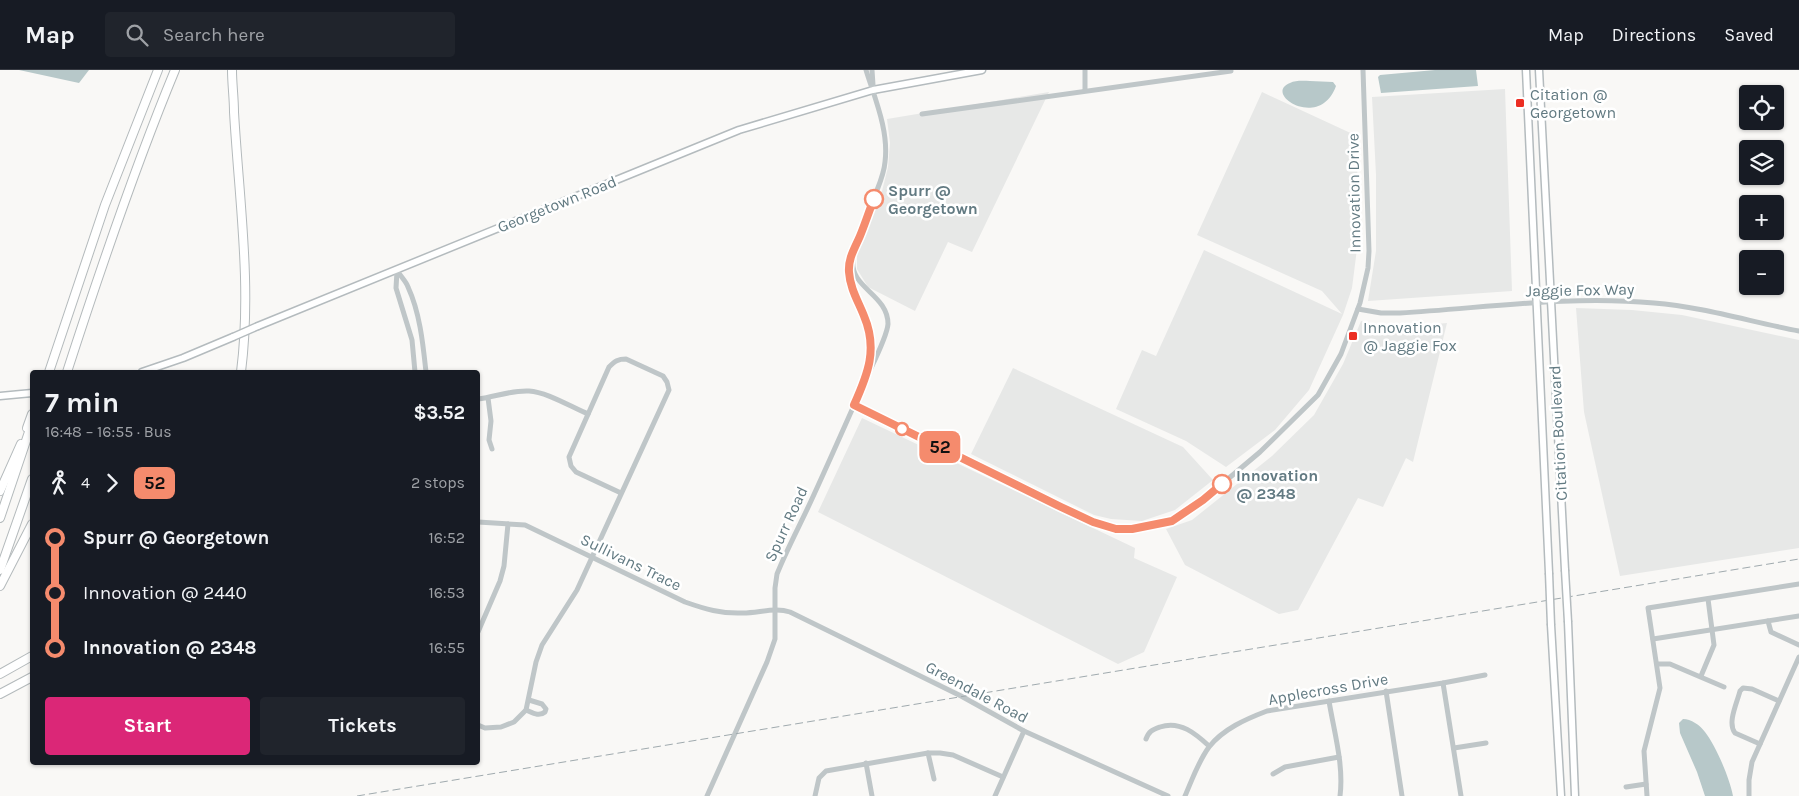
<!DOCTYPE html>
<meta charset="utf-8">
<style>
:root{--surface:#171b24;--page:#20242c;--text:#f1f3f6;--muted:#9ea1a6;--line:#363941;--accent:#db2777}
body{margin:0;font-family:Karla,sans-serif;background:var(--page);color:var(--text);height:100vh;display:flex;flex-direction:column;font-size:19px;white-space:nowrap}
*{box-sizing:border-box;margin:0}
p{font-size:16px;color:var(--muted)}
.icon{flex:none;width:28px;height:28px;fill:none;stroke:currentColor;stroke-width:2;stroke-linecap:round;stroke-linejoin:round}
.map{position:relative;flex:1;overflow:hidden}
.side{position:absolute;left:30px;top:300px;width:450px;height:395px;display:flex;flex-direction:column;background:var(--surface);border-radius:5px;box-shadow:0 1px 4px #0004}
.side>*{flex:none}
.badge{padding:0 10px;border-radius:8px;font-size:18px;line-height:32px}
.buttons{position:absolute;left:1739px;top:15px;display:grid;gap:10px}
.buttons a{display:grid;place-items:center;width:45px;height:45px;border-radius:5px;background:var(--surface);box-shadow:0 1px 4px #0004;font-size:25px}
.map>.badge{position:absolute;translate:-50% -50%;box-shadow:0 0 0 2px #fff}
.legs{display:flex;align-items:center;gap:8px;height:55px;padding:0 15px;font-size:16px}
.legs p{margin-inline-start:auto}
.overview{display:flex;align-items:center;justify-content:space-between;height:85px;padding:0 15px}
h1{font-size:28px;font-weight:700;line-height:38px}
.action{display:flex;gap:10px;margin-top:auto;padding:10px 15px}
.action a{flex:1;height:58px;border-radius:5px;background:var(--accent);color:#fff;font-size:20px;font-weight:700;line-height:58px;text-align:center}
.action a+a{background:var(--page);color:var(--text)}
ul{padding:0 15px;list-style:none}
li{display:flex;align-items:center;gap:18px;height:55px;font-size:19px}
li i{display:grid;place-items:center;width:8px;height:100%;margin:0 6px;background:currentColor}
li i::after{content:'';width:12px;height:12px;margin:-6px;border:4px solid;border-radius:50%;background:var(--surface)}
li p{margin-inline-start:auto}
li:first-child i{background:linear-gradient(#0000 50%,currentColor 0)}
li:last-child i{background:linear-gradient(currentColor 50%,#0000 0)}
header{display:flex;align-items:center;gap:30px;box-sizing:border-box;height:70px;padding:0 25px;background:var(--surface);border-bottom:1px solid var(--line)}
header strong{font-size:24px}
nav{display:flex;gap:28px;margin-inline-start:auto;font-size:18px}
.search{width:350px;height:45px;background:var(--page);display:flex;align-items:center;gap:12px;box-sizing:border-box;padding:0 18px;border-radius:5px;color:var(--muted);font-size:19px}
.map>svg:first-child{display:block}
</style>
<header>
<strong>Map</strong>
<div class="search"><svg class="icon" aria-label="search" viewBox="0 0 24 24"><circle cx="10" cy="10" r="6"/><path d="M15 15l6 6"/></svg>Search here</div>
<nav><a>Map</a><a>Directions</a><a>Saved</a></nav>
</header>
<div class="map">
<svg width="1799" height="726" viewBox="0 0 1799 726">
<rect width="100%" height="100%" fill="#f9f8f6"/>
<g fill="#e7e8e7">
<path d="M1505,19L1512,221L1368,231L1376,181V105L1372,27Z"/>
<path d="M1049,22L972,182L948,172L915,241L868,217L857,199V178L882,121L888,97L890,73L887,49Z"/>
<path d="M1262,22L1357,66L1358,171L1352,218L1343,245L1309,320L1275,360L1226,397L1186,371L1116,339L1142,280L1156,286L1204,180L1342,244L1322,221L1197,165Z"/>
<path d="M1576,238L1632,240L1682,245L1799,270V478L1620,506L1584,342Z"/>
<path d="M1361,251L1392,258L1447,253L1413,392L1406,388L1383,437L1358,428L1298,540L1279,544L1185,495L1166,459L1192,450L1272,386L1314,345L1343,294Z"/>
<path d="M1013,298L1183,377L1213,410L1175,440L1142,451L1111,449L1094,445L971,384Z"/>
<path d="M862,348L1135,478L1134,488L1177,507L1144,582L1118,594L818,442Z"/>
</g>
<g fill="#b7c8c9">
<path d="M19,0H89L79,13Z"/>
<path d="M1435,0H1476L1478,16L1381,23L1378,7L1380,5Z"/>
<path d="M1310,11L1333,12L1336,16C1320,61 1262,24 1290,13C1296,10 1304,11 1310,11Z"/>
<path d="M1683,649C1691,649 1700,655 1705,662C1716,676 1730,709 1733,726H1705L1697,702L1680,663L1679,653Z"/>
</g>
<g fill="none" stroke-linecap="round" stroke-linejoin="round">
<g stroke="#b4bbbe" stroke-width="9">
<g id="major">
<path d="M1526,0L1549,503"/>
<path d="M1539,0L1565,500"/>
<path d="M258,256L739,60L873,20L982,0"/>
<path d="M142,302L183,288L233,267"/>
<path d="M0,326L32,323"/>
<path d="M1568,552L1575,726"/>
<path d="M1551,555L1561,726"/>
</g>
</g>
<g stroke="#b4babc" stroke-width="10">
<g id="highway">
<path d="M232,0C232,14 234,28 234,42C239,129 252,216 241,302"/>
<path d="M49,302L105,135L158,0"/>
<path d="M67,302C100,200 134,99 175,0"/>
<path d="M27,358L32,344"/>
<path d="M0,421L21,374"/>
<path d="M0,448L32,353"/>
<path d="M0,500L32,409"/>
<path d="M0,516L32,454"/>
<path d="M0,604L32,586"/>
<path d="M0,624L32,607"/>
</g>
</g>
<g stroke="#bfc6c8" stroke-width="5">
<path d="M872,0L873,15"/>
<path d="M1085,0V20"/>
<path d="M922,44L1231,1"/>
<path d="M850,189C845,229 878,253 869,296"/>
<path d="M397,200C400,206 406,211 408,217C420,243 423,274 426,302"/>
<path d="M397,201L396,218L412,270L415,302"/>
<path d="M1358,239L1381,243H1400C1485,238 1569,225 1654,233C1703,237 1751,252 1799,261"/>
<path d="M488,328L491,351L489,370L492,379"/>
<path d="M478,329C495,327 511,320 529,321C547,322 571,337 588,344"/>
<path d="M854,335L1093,452L1116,459H1132L1172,451L1203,430L1260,382L1318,325L1341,284L1360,233L1368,198L1369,181L1363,0"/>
<path d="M478,452L525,455L685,532C705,539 721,544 743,543C759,543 775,537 790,542L961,626L1024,661L1168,726"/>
<path d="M1768,551L1771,562L1799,575"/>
<path d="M478,562L500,511L504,496L508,454"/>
<path d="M1653,569L1799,546"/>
<path d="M1657,594H1670L1724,617"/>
<path d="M1701,606L1714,575L1708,529"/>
<path d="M1443,613L1461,726"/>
<path d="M1386,621L1402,726"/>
<path d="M1329,631C1334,662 1344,695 1340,726"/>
<path d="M526,640C533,643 539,647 545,642L546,639L542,634L529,630"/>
<path d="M478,655L485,658L501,657L514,652L526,640L536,592L542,575L577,520L669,320L667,312L663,306L626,289C618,289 615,291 609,297L569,387L571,396L576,402L621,423"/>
<path d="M1146,669C1149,661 1152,660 1160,657C1180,650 1196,664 1209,676"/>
<path d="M1760,674L1735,663C1727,653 1737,633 1740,621L1743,618L1752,619L1779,631"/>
<path d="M1454,678L1486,673"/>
<path d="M928,683L934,709"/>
<path d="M866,693L872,726"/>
<path d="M1273,704L1285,697L1339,687"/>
<path d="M1626,717L1646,714"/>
<path d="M707,726L767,592L775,569V518L777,504C787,479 800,455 811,431C829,392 846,353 864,313C870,299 887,268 888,254C888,224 849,218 853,189C856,169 867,148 874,128C878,117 884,105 885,92C889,61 875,29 866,0"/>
<path d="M815,726L819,708L826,701L928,683H940L953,685L1003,707"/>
<path d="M995,726L1024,661"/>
<path d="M1185,726C1192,710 1198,692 1209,677C1223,659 1246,649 1267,641L1443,613L1485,605"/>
<path d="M1647,726L1644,681L1660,618L1648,538L1799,514"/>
<path d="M1749,726V710L1752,692L1799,587"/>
</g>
<use href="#major" stroke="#fff" stroke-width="6"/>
<use href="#highway" stroke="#fff" stroke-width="8"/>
<path stroke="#a0aaae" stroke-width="1" stroke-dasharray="8 4" stroke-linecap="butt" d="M357,726L1799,489"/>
<g stroke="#b4bbbe" stroke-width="9" stroke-linecap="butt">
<g id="major-bridge">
<path d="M233,267L258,256"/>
<path d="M1565,500L1568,552"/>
<path d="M1549,503L1551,555"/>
</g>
</g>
<use href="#major-bridge" stroke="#fff" stroke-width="6"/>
</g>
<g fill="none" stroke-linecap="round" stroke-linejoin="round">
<g stroke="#fff" stroke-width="11">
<path id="line-1" d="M874,129C869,141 865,154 860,166C855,178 848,188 849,202C850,218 858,231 864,246C878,279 868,304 854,335L1061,437L1093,452L1116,459H1132L1172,451L1203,430L1222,414"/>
</g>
<use href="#line-1" stroke="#f58b6d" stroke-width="8"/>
</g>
<g fill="#ec2e23" stroke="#fff" stroke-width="2">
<rect x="1515" y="28" width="10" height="10" rx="2.5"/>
<rect x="1348" y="261" width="10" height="10" rx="2.5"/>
</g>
<g fill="#fff" stroke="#f58b6d" stroke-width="2.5">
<circle cx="874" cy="129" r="9"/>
<circle cx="902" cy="359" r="6"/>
<circle cx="1222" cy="414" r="9"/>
</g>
<g text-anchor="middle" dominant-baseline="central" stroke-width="5" stroke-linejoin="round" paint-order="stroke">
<g font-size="16" fill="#627a82" stroke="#fff" text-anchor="start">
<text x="1530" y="24">Citation @<tspan x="1530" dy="18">Georgetown</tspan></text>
<text x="1363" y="257">Innovation<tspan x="1363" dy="18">@ Jaggie Fox</tspan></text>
</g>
<g font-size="16" font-weight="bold" fill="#627a82" stroke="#fff" text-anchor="start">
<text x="888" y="120">Spurr @<tspan x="888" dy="18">Georgetown</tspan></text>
<text x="1236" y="405">Innovation<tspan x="1236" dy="18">@ 2348</tspan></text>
</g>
<g font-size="16" fill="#627a82" stroke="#fff">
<text transform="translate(1354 123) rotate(-91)">Innovation Drive</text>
<text transform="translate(557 134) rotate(-22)">Georgetown Road</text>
<text transform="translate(1580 220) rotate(-1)">Jaggie Fox Way</text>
<text transform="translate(1558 363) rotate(-93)">Citation Boulevard</text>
<text transform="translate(786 454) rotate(-65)">Spurr Road</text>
<text transform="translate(631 492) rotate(26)">Sullivans Trace</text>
<text transform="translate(1328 619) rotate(-10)">Applecross Drive</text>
<text transform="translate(977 622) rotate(28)">Greendale Road</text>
</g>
</g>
</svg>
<div class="buttons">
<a><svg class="icon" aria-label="locate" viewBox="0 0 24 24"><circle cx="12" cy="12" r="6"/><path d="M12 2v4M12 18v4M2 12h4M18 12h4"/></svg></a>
<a><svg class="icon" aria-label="layers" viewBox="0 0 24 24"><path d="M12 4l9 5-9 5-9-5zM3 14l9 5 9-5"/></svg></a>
<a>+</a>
<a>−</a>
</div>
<b class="badge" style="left:940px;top:377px;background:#f58b6d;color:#111">52</b>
<section class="side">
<div class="overview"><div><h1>7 min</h1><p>16:48 – 16:55 · Bus</p></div><b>$3.52</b></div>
<div class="legs"><svg class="icon" aria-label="walk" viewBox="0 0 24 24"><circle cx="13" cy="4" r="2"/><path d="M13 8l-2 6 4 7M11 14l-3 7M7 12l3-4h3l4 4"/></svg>4<svg class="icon" aria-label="forward" viewBox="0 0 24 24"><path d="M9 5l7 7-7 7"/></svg><b class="badge" style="background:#f58b6d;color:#111">52</b><p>2 stops</p></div>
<ul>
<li><i style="color:#f58b6d"></i><b>Spurr @ Georgetown</b><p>16:52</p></li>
<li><i style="color:#f58b6d"></i><span>Innovation @ 2440</span><p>16:53</p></li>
<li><i style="color:#f58b6d"></i><b>Innovation @ 2348</b><p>16:55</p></li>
</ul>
<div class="action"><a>Start</a><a>Tickets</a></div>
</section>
</div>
